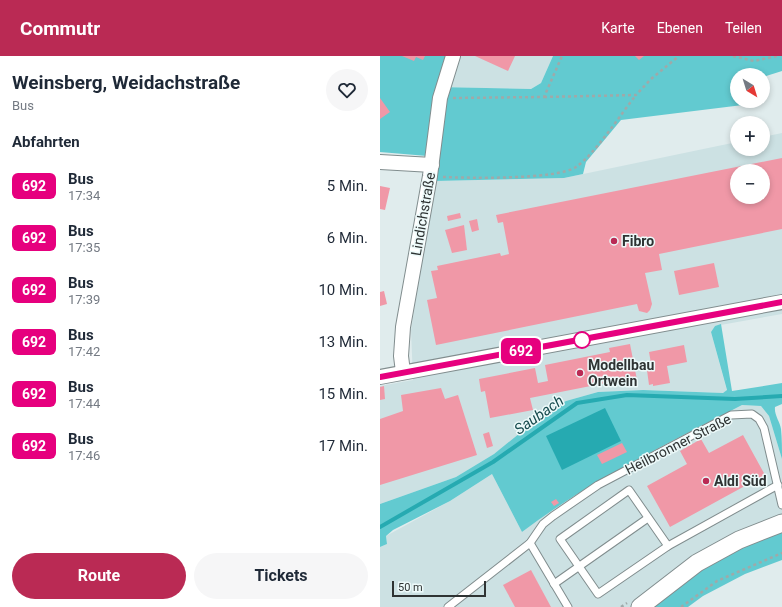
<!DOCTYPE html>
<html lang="de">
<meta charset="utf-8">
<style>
:root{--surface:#fff;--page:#f6f6f7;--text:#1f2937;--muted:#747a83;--accent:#ba2a54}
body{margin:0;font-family:Roboto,sans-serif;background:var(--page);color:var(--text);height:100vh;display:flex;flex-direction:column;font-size:15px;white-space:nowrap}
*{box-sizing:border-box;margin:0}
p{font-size:13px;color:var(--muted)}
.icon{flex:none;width:22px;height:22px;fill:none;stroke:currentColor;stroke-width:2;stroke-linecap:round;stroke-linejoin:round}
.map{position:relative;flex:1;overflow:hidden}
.side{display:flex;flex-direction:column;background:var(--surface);width:380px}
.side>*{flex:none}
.badge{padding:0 8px;border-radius:6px;font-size:14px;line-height:26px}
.needle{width:26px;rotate:142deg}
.controls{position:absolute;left:350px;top:12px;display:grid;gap:8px}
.controls a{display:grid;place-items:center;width:40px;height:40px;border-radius:50%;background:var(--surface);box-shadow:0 2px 6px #0003;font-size:20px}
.scale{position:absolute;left:12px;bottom:10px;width:94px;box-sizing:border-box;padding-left:4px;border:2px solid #2e3333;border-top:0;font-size:11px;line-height:14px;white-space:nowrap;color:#2e3333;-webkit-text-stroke:3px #edfafa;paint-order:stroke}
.map>.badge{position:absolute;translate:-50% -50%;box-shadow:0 0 0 2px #fff}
h2{padding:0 12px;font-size:15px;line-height:36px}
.round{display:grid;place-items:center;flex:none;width:42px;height:42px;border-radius:21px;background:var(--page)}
.headline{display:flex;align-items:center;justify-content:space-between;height:68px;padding:0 12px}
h1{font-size:19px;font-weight:700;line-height:30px}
.action{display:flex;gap:8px;margin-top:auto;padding:8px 12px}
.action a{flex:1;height:46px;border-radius:24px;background:var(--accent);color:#fff;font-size:16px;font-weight:700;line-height:46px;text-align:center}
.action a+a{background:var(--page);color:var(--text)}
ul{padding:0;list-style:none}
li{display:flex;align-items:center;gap:12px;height:52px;padding:0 12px}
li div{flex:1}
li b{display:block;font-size:15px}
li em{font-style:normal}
li .badge{min-width:44px;font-weight:700;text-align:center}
header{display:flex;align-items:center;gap:24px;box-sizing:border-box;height:56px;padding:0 20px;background:var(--accent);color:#fff}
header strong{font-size:19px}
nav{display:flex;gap:22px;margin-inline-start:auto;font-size:14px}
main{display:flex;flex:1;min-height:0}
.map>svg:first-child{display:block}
</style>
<header>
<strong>Commutr</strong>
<nav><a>Karte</a><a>Ebenen</a><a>Teilen</a></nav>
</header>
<main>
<section class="side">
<div class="headline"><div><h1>Weinsberg, Weidachstraße</h1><p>Bus</p></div><a class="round"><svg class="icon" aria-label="heart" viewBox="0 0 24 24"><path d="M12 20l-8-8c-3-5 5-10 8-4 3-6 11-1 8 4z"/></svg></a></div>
<h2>Abfahrten</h2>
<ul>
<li><span class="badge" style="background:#e6007e;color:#fff">692</span><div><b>Bus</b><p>17:34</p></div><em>5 Min.</em></li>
<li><span class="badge" style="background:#e6007e;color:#fff">692</span><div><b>Bus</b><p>17:35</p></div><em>6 Min.</em></li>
<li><span class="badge" style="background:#e6007e;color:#fff">692</span><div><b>Bus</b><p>17:39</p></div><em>10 Min.</em></li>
<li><span class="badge" style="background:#e6007e;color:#fff">692</span><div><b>Bus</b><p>17:42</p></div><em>13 Min.</em></li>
<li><span class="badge" style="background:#e6007e;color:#fff">692</span><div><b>Bus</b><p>17:44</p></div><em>15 Min.</em></li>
<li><span class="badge" style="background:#e6007e;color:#fff">692</span><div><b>Bus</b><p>17:46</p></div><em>17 Min.</em></li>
</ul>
<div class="action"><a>Route</a><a>Tickets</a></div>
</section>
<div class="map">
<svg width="402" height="551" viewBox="0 0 402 551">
<rect width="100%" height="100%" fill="#e0eced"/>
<g fill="#cce1e3" fill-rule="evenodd">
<path d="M66,0H173L161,27L151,33L57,31Z"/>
<path d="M402,77V258L335,270L331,276L347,335L343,337L263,334L218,336L186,345L114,398L76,421L0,448V330L33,324L31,274L55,125L184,122L357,86V93H383V81ZM357,115H383V141H357Z"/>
<path d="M362,349L381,350L389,360L402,403V475L270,551H0V491L7,488L6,480L70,445L112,418L142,476L169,456L254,405Z"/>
</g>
<g fill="#62cad0">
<path d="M0,0H66L57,31L151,33L161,27L173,0H402V15L383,21V19H357V45H378L379,47L241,64L206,106L203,118L184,122L55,125L59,101L0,96Z"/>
<path d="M341,268L352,335L402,327V348L395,351C394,359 400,366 401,373C402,383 402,394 402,403L389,360L381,350L362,349C287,388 209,425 142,476L112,418L70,445L13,474L6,480L7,488L0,491V448L76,421L114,398L166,356L186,345L218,336L263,334L343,337L347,334L331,276L335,270Z"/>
<path d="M402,475V504L365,518L323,540L308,551H270L322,513L364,490Z"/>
</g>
<path fill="#26aab1" d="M225,352L241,385L182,414L166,380Z"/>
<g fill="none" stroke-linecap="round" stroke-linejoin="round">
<path stroke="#26aab1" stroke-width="4" d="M0,471L113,406L197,347L247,339L355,343L402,340"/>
</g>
<g fill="#f098a7" fill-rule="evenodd">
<path d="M22,0H45L43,4L36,1L34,5Z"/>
<path d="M95,0H135L128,15Z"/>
<path d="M255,0H264L259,4Z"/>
<path d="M0,42L10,56L0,63Z"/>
<path d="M402,102V173L279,198L282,214L265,217L272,248L270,254L267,257L259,255L257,248L56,289L47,244L57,242L51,215L58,214L57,210L120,197L121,200L129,198L123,166L118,167L116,159ZM357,115H383V141H357Z"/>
<path d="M0,130L10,132L5,154L0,153Z"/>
<path d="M80,157L81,162L68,165L67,160Z"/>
<path d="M97,163L99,174L92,176L89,165Z"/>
<path d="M84,169L87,194L72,197L65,174Z"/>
<path d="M334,207L339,231L299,239L294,215Z"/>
<path d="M4,235L7,248L0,250V236Z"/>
<path d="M250,288L257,324L236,328V325L150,342L153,354L110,362L105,335L101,336L99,323L155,312L158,327L168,325L165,309L230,296L229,292Z"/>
<path d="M304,289L307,306L287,310L290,327L273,330V328L269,329L267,314L272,313L269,296Z"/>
<path d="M4,330L5,343L0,344V331Z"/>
<path d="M61,332L65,343L78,339L97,399L0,429V363L23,355L21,339Z"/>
<path d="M109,376L113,390L107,392L103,378Z"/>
<path d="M363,379L385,419L290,471L267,430L307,408L300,395L321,383L329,397Z"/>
<path d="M242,387L247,396L222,408L217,399Z"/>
<path d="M176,443L179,447L174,450L171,446Z"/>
<path d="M151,514L171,551H135L123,529Z"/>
</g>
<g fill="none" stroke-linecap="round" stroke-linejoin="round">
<g stroke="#818d8e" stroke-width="9">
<g id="service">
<path d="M249,434L288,490L218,538L180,483Z"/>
<path d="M150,487L188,551"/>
<path d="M288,490L398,429"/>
<path d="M174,528L268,462"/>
<path d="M68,551L150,487L163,468L173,460L218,429L351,359L372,358L379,363L384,372L402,449"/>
</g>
</g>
<g stroke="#818d8e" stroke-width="16">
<g id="minor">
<path d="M0,106L52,109"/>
<path d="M23,316L21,300L23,271L50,120L60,42L73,0"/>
<path d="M0,321L402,246"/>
</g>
</g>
<g stroke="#818d8e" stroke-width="19">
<path id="tertiary" d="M260,551L317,507L359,484L402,467"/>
</g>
<g stroke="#9fa9a9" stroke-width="2.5" stroke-dasharray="3 3" stroke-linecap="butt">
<path d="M353,0L374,5L397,0"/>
<path d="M164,41L256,39L271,23L299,0"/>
<path d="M73,42L164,41L182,0"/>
<path d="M63,121C89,122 176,124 196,111C215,98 241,58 256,39"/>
<path d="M241,551L247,547"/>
<path d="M301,551L337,525L402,497"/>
</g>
<use href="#service" stroke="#fff" stroke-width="7"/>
<use href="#minor" stroke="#fff" stroke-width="14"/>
<use href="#tertiary" stroke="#fff" stroke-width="17"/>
</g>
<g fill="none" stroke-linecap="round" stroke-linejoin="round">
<g stroke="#fff" stroke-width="9">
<path id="line" d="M0,321L402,246"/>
</g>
<use href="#line" stroke="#e6007e" stroke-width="6"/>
</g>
<g fill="#ba2a54" stroke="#edfafa" stroke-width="1.5">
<circle cx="234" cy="185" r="4"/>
<circle cx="200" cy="317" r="4"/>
<circle cx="326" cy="425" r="4"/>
</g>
<circle fill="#fff" stroke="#e6007e" stroke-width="2" cx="202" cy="284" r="8"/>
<g text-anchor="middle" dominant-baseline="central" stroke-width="3" stroke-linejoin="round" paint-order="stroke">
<g font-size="14" fill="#2e3333" stroke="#edfafa">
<text transform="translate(43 158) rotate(-80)">Lindichstraße</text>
<text transform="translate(298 388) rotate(-27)">Heilbronner Straße</text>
</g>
<g font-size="14" font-weight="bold" fill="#2e3333" stroke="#edfafa" text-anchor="start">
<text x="242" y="185">Fibro</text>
<text x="208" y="309">Modellbau<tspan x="208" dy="16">Ortwein</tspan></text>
<text x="334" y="425">Aldi Süd</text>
</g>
<g font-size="15" font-style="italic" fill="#164b4e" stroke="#edfafa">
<text transform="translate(159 359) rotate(-35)">Saubach</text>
</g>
</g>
</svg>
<div class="controls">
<a><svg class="needle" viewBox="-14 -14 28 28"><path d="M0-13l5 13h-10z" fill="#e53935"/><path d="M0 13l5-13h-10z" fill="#747a83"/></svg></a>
<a>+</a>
<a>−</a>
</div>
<div class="scale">50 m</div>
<b class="badge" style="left:141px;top:295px;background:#e6007e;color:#fff">692</b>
</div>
</main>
